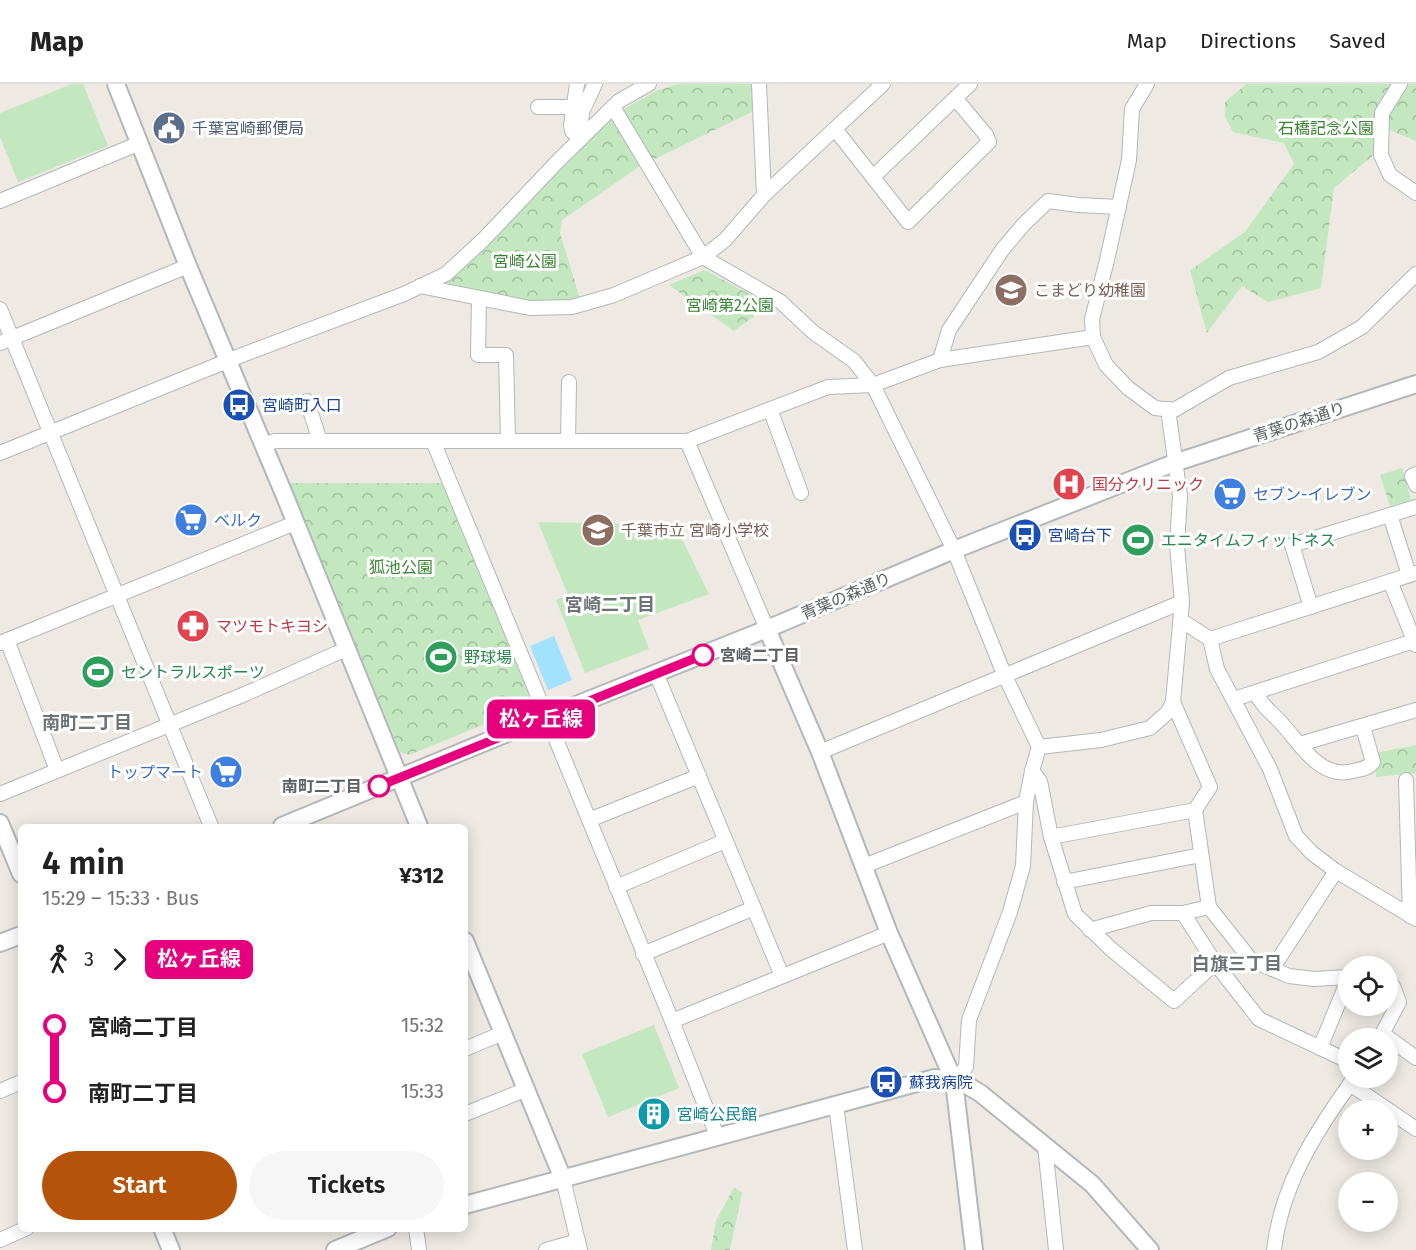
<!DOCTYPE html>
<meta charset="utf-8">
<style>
:root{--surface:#fff;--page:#f6f6f6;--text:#222;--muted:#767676;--line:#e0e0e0;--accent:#b45309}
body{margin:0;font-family:"Fira Sans","Noto Sans JP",sans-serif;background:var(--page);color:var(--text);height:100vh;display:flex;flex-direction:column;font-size:22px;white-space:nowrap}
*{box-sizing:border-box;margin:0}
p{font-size:20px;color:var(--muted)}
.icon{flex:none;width:33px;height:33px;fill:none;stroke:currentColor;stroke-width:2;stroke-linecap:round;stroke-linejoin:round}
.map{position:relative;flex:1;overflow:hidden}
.sheet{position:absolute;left:18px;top:740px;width:450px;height:408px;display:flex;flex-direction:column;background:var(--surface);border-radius:9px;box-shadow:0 3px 15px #0003}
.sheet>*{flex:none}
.badge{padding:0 12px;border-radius:9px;font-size:21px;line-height:39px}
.tools{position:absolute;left:1338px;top:872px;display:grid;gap:12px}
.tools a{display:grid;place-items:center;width:60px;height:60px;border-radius:50%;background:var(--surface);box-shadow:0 3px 15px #0003;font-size:30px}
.map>.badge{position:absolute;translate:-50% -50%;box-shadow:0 0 0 3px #fff}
.legs{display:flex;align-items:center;gap:9px;height:66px;padding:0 24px;font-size:20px}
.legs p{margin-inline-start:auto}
.headline{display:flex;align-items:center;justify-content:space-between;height:102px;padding:0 24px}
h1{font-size:33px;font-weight:600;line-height:45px}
.button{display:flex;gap:12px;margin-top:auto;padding:12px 24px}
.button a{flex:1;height:69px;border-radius:36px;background:var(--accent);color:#fff;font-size:24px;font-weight:600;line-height:69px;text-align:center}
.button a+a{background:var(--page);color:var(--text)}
ul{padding:0 24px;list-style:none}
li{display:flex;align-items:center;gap:21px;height:66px;font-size:22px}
li i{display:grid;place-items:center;width:9px;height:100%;margin:0 8px;background:currentColor}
li i::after{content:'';width:15px;height:15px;margin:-8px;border:4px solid;border-radius:50%;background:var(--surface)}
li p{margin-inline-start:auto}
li:first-child i{background:linear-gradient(#0000 50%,currentColor 0)}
li:last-child i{background:linear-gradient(currentColor 50%,#0000 0)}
header{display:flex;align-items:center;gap:36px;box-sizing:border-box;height:84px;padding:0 30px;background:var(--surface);border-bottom:2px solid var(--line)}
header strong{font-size:28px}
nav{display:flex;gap:33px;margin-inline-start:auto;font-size:21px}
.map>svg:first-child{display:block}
</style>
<header>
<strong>Map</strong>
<nav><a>Map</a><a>Directions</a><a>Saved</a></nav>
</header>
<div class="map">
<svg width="1416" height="1166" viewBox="0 0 1416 1166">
<defs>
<pattern id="forest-crowns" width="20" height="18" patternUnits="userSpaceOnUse" patternTransform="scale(1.5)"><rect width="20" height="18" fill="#c3e7be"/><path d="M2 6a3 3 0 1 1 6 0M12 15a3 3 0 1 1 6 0" fill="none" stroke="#a1bf9e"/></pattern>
</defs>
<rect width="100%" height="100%" fill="#eeeae3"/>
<g fill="#c3e7be">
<path d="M72,0H83L108,62L18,98L0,53V29Z"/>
<path d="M538,438L675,441L709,510L638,536L649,565L585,589L556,516L568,511Z"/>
<path d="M654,941L679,1004L608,1033L582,970Z"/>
</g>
<g fill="url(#forest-crowns)">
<path d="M678,0H755L756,26L640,82L562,136L560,149L580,215L527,220L448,203L447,195L608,34L656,7Z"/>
<path d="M1246,0H1416V57L1378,41L1376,69L1334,104L1321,204L1268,218L1242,202L1207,249L1190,186L1245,148L1294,80L1284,59L1233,48L1225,33V18Z"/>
<path d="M705,186L769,221L734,247L669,201Z"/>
<path d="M1402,384L1411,416L1390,422L1380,391Z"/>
<path d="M289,399H445L533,617L529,622L409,671L400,668Z"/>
<path d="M1416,661V689L1376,693L1375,669Z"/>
<path d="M734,1103L742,1109L730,1166H711L716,1137Z"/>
</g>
<path fill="#a2e2ff" d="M554,552L572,596L548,606L530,562Z"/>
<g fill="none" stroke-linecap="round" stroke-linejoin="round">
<g stroke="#b3b7ba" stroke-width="16">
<g id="minor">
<path d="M577,0L571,41L572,47L580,55"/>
<path d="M759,0L764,111"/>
<path d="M1147,0L1132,25L1129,76L1107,176L1092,235L1093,253L1106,281L1128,304L1155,324L1174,326L1229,294L1318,268L1362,243L1416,190"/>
<path d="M1400,0L1382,29L1381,71L1390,91L1416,109"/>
<path d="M538,23H572"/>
<path d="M613,23L703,173L781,218L813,248L854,277L873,301L954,466L1004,590L1039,663L1032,687L1026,718L1023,782L1010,828L969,936L966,983L954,997"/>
<path d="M835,45L908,138L989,58L986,51L955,14"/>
<path d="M580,55L582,28L595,0"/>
<path d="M873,93L970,0"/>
<path d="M0,117L140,59"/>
<path d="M420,202L530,224L572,223L614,211L703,173L725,156L764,111L883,0"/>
<path d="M479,214L478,271H506L508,357"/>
<path d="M0,225L211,742"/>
<path d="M0,259L188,182"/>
<path d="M940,276L949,246L1002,166L1024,140L1048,117L1078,121L1119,123"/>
<path d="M307,317L320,357"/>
<path d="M770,325L801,409"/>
<path d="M433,357L672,937L717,1052"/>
<path d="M568,357L569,298"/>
<path d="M687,357L767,545"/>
<path d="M263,361L275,357H687L828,303L873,301L940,276L1093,253"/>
<path d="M0,369L242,271L404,210L446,190L483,156L558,77L619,17L649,0"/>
<path d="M1416,390L1412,392L1416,401"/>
<path d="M1390,431L1409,491"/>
<path d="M1390,497L1416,561"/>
<path d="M1311,523L1292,461L1416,423"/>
<path d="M1182,537L1210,555L1217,585L1270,685L1296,752L1312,769L1336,787L1416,835"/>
<path d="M1210,555L1416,489"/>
<path d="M7,556L57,686"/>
<path d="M0,559L295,439"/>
<path d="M656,589L782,892"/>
<path d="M1256,609C1263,624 1272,628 1283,641C1301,661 1321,696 1353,687C1361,685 1368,685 1373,678L1363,643"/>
<path d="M1234,615L1414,557"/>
<path d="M1300,660L1416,626"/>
<path d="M1039,663L1101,656L1150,644L1168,628L1173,618"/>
<path d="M820,668L1182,518"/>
<path d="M1032,687L1040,697L1051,753L1075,830L1111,865L1174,917L1215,879"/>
<path d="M1406,696L1410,832"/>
<path d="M0,710L245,610L346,565"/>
<path d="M1195,726L1209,823L1251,876L1289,892L1314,895L1348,893"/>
<path d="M589,736L699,692"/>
<path d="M1051,753L1195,726L1210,703L1173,618L1182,518L1177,462L1180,412L1168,325"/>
<path d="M864,782L1026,718"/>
<path d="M1064,798L1201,771"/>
<path d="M616,803L725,757"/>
<path d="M1183,829L1215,879L1259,935L1348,977"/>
<path d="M1090,846L1151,829H1183L1209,823"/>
<path d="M643,870L754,824"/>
<path d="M1272,885L1336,787"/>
<path d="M672,937L889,849"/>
<path d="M1383,950L1416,974"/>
<path d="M1380,954L1399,918L1393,902L1388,899"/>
<path d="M1320,964L1348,896"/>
<path d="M465,965L503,949"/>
<path d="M1353,993L1350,1000L1416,1045"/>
<path d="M0,1007L21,998"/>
<path d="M836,1021L855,1166"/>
<path d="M465,1030L527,1005"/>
<path d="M1045,1062L1056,1166"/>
<path d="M563,1095L580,1166"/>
<path d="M416,1144L419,1166"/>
<path d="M0,1156L27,1144"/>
<path d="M546,1166L578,1157"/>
<path d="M1274,1166C1281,1103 1314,1050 1350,1000"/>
</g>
</g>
<g stroke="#b3b7ba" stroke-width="20">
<g id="tertiary">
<path d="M116,0L188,182L284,410L419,742"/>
<path d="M767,545L820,668L889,849L954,997L974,1166"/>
<path d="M0,739L21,790"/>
<path d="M282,742L546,633L767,545L954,466L1174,379L1416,300"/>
<path d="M465,857L563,1095"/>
<path d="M0,859L21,851"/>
<path d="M465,1121L935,994L963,999L980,1009L1092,1100L1150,1166"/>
<path d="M162,1144L171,1166"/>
<path d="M335,1166L388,1144"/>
</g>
</g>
<use href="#minor" stroke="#fff" stroke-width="14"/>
<use href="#tertiary" stroke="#fff" stroke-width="16"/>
</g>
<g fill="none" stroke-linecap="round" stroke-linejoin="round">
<g stroke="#fff" stroke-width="14">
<path id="line-1" d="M379,702L703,571"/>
</g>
<use href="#line-1" stroke="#e6007e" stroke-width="9"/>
</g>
<defs>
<g id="civic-disc" transform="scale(1.725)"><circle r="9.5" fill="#5c6f8a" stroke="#fff"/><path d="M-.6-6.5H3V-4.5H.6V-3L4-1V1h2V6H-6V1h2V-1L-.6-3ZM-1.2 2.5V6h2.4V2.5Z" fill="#fff"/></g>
<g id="school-disc" transform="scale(1.725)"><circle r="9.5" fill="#8d6e63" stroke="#fff"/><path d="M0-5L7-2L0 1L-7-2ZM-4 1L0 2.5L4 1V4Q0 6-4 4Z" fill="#fff"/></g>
<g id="bus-disc" transform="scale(1.725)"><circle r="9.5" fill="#1a4fb4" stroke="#fff"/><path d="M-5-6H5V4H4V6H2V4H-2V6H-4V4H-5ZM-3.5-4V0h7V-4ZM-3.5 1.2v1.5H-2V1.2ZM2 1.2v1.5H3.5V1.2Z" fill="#fff"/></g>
<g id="hospital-disc" transform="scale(1.725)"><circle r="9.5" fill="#e0444e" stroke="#fff"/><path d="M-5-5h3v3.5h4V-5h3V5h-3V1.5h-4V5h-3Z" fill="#fff"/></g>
<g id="supermarket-disc" transform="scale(1.725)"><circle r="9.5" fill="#3f7fe0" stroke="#fff"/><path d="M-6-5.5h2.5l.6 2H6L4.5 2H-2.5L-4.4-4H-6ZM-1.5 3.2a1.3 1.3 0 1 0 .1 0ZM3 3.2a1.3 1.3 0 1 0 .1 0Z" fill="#fff"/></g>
<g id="stadium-disc" transform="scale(1.725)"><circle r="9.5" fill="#2e9e5b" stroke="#fff"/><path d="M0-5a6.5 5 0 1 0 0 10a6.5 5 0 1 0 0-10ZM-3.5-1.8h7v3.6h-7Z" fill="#fff"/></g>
<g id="pharmacy-disc" transform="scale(1.725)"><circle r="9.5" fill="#e0444e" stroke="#fff"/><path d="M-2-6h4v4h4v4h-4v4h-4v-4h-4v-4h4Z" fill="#fff"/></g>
<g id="building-disc" transform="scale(1.725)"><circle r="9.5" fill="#0f9aa8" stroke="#fff"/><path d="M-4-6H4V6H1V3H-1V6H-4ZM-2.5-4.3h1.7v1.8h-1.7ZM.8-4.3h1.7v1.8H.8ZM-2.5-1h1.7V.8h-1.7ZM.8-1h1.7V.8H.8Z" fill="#fff"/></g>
</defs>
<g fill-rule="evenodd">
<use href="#civic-disc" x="169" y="44"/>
<use href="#school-disc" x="1011" y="206"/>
<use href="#bus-disc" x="239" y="321"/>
<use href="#hospital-disc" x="1069" y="400"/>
<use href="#supermarket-disc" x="1230" y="410"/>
<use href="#supermarket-disc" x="191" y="436"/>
<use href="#school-disc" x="598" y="446"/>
<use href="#bus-disc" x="1025" y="451"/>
<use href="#stadium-disc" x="1138" y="456"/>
<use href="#pharmacy-disc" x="193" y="542"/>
<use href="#stadium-disc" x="441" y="573"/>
<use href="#stadium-disc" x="98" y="588"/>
<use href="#supermarket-disc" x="226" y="688"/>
<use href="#bus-disc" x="886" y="998"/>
<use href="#building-disc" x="654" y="1030"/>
</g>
<g fill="#fff" stroke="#e6007e" stroke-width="3">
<circle cx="703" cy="571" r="10"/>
<circle cx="379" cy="702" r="10"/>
</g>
<g text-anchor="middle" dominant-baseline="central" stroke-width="6" stroke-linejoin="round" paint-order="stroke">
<g font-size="16" fill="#4e5e75" stroke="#fff" text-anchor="start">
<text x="192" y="44">千葉宮崎郵便局</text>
</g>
<g font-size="16" fill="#398432" stroke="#fff">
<text x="1326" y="44">石橋記念公園</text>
<text x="525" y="177">宮崎公園</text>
<text x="730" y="221">宮崎第2公園</text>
<text x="401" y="483">狐池公園</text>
</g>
<g font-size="16" fill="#785e54" stroke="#fff" text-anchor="start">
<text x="1034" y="206">こまどり幼稚園</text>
<text x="621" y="446">千葉市立 宮崎小学校</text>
</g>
<g font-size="16" fill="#164399" stroke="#fff" text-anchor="start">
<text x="262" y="321">宮崎町入口</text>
<text x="1048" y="451">宮崎台下</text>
<text x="909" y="998">蘇我病院</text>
</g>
<g font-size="16" fill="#5b6064" stroke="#fff">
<text transform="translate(1299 338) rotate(-18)">青葉の森通り</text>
<text transform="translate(846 512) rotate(-23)">青葉の森通り</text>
</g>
<g font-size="16" fill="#be3a42" stroke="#fff" text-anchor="start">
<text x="1092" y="400">国分クリニック</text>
<text x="216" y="542">マツモトキヨシ</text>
</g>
<g font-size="16" fill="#366cbe" stroke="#fff" text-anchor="start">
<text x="1253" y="410">セブン-イレブン</text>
<text x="214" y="436">ベルク</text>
<text x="203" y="688" text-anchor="end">トップマート</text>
</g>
<g font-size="16" fill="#27864d" stroke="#fff" text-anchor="start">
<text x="1161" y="456">エニタイムフィットネス</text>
<text x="464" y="573">野球場</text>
<text x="121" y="588">セントラルスポーツ</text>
</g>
<g font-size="16" font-weight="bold" fill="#5b6064" stroke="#fff" text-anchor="start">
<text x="720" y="571">宮崎二丁目</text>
<text x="362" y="702" text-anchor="end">南町二丁目</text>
</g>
<g font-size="16" fill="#0d838f" stroke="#fff" text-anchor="start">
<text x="677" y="1030">宮崎公民館</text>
</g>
<g font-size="18" font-weight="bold" fill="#6c7276" stroke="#fff">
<text x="610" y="521">宮崎二丁目</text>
<text x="87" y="639">南町二丁目</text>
<text x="1237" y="880">白旗三丁目</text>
</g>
</g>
</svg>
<div class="tools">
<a><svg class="icon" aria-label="locate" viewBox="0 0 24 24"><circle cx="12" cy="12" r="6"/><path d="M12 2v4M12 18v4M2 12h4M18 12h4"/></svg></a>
<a><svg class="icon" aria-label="layers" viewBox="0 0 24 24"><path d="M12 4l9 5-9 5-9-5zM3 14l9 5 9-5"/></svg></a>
<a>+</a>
<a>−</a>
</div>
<b class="badge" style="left:541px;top:635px;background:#e6007e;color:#fff">松ヶ丘線</b>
<section class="sheet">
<div class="headline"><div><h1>4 min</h1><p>15:29 – 15:33 · Bus</p></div><b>¥312</b></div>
<div class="legs"><svg class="icon" aria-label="walk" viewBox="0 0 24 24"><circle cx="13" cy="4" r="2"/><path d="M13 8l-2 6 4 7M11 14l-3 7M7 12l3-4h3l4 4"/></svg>3<svg class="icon" aria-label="forward" viewBox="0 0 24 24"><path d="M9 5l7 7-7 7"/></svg><b class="badge" style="background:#e6007e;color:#fff">松ヶ丘線</b></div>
<ul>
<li><i style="color:#e6007e"></i><b>宮崎二丁目</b><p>15:32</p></li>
<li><i style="color:#e6007e"></i><b>南町二丁目</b><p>15:33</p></li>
</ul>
<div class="button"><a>Start</a><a>Tickets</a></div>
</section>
</div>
